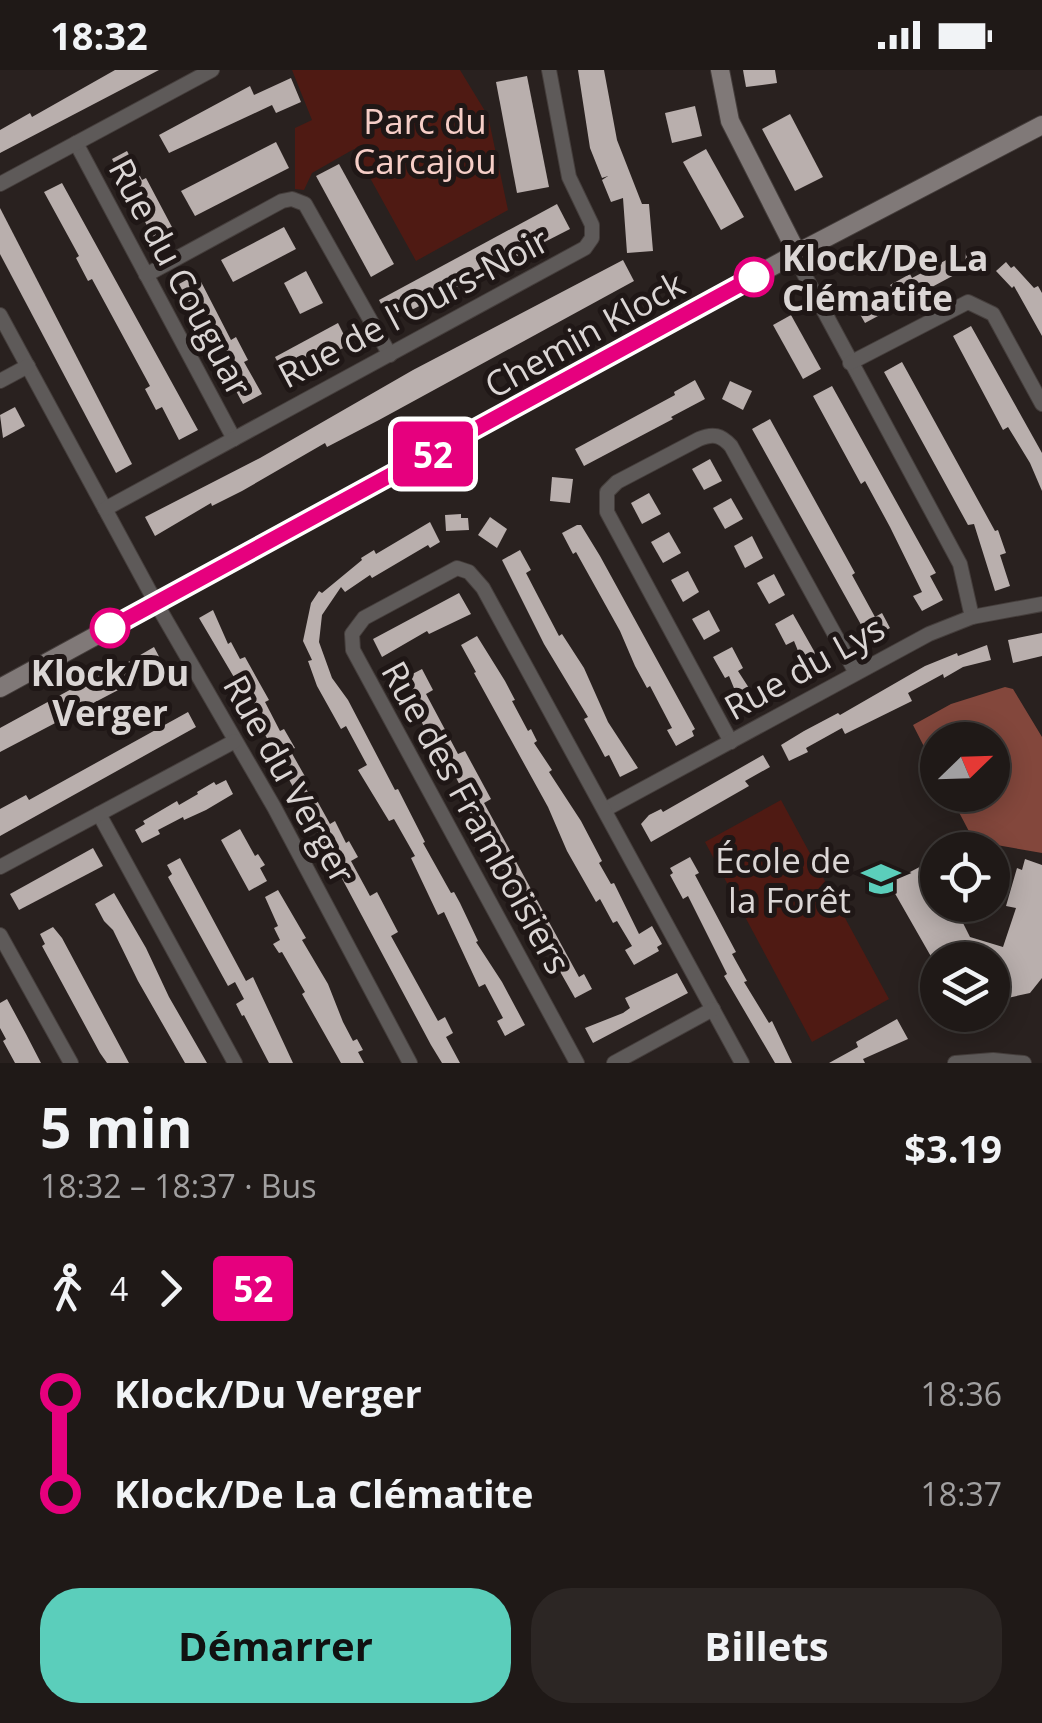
<!DOCTYPE html>
<html lang="fr">
<meta charset="utf-8">
<style>
:root{--surface:#1f1917;--page:#2c2624;--text:#f1f3f6;--muted:#a1a0a1;--line:#3c3836;--accent:#5bcebb}
body{margin:0;font-family:"Open Sans",sans-serif;background:var(--page);color:var(--text);height:100vh;display:flex;flex-direction:column;font-size:38px;white-space:nowrap}
*{box-sizing:border-box;margin:0}
p{font-size:32px;color:var(--muted)}
.icon{flex:none;width:55px;height:55px;fill:none;stroke:currentColor;stroke-width:2;stroke-linecap:round;stroke-linejoin:round}
.map{position:relative;height:993px;overflow:hidden}
.details{display:flex;flex-direction:column;background:var(--surface);flex:1}
.details>*{flex:none}
.badge{padding:0 20px;border-radius:8px;font-size:35px;line-height:65px}
.needle{width:65px;rotate:67deg}
.buttons{position:absolute;left:920px;top:652px;display:grid;gap:20px}
.buttons a{display:grid;place-items:center;width:90px;height:90px;border-radius:50%;background:var(--surface);box-shadow:0 5px 25px #0003,0 0 0 2px var(--line);font-size:50px}
.map>.badge{position:absolute;translate:-50% -50%;box-shadow:0 0 0 5px #fff}
.legs{display:flex;align-items:center;gap:15px;height:110px;padding:0 40px;font-size:32px}
.legs p{margin-inline-start:auto}
.overview{display:flex;align-items:center;justify-content:space-between;height:170px;padding:0 40px}
h1{font-size:55px;font-weight:700;line-height:75px}
.primary-button{display:flex;gap:20px;margin-top:auto;padding:20px 40px}
.primary-button a{flex:1;height:115px;border-radius:40px;background:var(--accent);color:#111;font-size:40px;font-weight:700;line-height:115px;text-align:center}
.primary-button a+a{background:var(--page);color:var(--text)}
ul{padding:0 40px;list-style:none}
li{display:flex;align-items:center;gap:35px;height:100px;font-size:38px}
li i{display:grid;place-items:center;width:15px;height:100%;margin:0 12px;background:currentColor}
li i::after{content:'';width:25px;height:25px;margin:-12px;border:8px solid;border-radius:50%;background:var(--surface)}
li p{margin-inline-start:auto}
li:first-child i{background:linear-gradient(#0000 50%,currentColor 0)}
li:last-child i{background:linear-gradient(currentColor 50%,#0000 0)}
.status{display:flex;justify-content:space-between;align-items:center;height:70px;padding:0 50px;background:var(--surface);direction:ltr}
.status svg{height:28px;fill:currentColor}
.map>svg:first-child{display:block}
</style>
<div class="status"><b>18:32</b><svg viewBox="0 0 49 12"><path d="M0 12V9h3v3zM5 12V6h3v6zM10 12V3h3v9zM15 12V0h3v12zM26 1h20v11H26zM47 4h2v5h-2z"/></svg></div>
<div class="map">
<svg width="1042" height="993" viewBox="0 0 1042 993">
<rect width="100%" height="100%" fill="#29211f"/>
<g fill="#4f1a13">
<path d="M292,0H460L488,46L508,140L416,191L354,79L312,103L304,120L295,119V58L312,50Z"/>
<path d="M781,730L889,929L812,972L705,772Z"/>
</g>
<path fill="#83473c" d="M1005,617L1013,619L1042,667V783L974,771L950,725H992V670H938L937,702L913,655L951,634Z"/>
<g fill="#b9afad">
<path d="M115,0H159L0,83V60L30,43L32,47Z"/>
<path d="M578,0H604L617,70L642,134H649L653,181L627,183L623,128L611,132L602,110L608,106L602,108L590,78Z"/>
<path d="M743,0H775L777,13L746,17Z"/>
<path d="M527,6L549,117L517,123L496,12Z"/>
<path d="M291,8L301,32L276,43L272,35L169,83L159,65L250,16L254,25Z"/>
<path d="M695,36L702,66L672,73L665,43Z"/>
<path d="M790,44L823,107L795,121L762,59Z"/>
<path d="M276,72L289,98L195,146L181,121Z"/>
<path d="M706,79L744,147L721,160L683,92Z"/>
<path d="M127,81L142,110L146,108L173,159L154,169L112,89Z"/>
<path d="M339,94L394,194L371,207L316,106Z"/>
<path d="M62,113L198,360L179,370L162,337L156,340L145,319L150,316L92,209L88,211L76,188L79,186L44,122Z"/>
<path d="M557,134L570,159L390,251L379,230Z"/>
<path d="M0,138L132,394L116,403L0,184Z"/>
<path d="M284,157L296,179L233,212L221,190Z"/>
<path d="M966,181L987,183L986,197H965Z"/>
<path d="M950,188L958,203L865,253L856,237L892,218L890,215L910,204L912,208Z"/>
<path d="M623,190L634,211L379,350L327,377L325,373L242,421L212,436L211,433L155,466L145,447L260,388L413,300Z"/>
<path d="M1006,192L1011,198L1014,196L1034,218L1038,216L1042,223V266L1014,216L1012,218L996,201Z"/>
<path d="M306,201L323,233L300,244L284,213Z"/>
<path d="M197,204L231,270L236,267L248,290L244,292L262,324L243,334L179,214Z"/>
<path d="M791,245L821,299L803,309L773,255Z"/>
<path d="M338,253L349,275L286,308L275,287Z"/>
<path d="M971,256L1042,383V421L1030,393L1008,357L1003,360L953,266Z"/>
<path d="M902,292L995,461L998,460L1006,483L1000,485L1010,516L995,521L974,454L968,455L884,302Z"/>
<path d="M695,310L705,329L671,347L673,349L584,396L575,379L675,325L674,322Z"/>
<path d="M730,311L752,321L743,340L722,329Z"/>
<path d="M832,316L936,503L930,506L943,530L922,541L913,526L922,522L890,457L865,411L861,414L813,326Z"/>
<path d="M15,337L25,356L3,368L0,345Z"/>
<path d="M770,349L855,503L852,505L875,547L882,543L890,558L869,569L752,359Z"/>
<path d="M710,389L722,411L704,420L692,399Z"/>
<path d="M552,407L573,409L570,433L550,431Z"/>
<path d="M649,423L661,444L642,454L631,433Z"/>
<path d="M731,428L743,449L725,459L713,438Z"/>
<path d="M461,444V448H468L469,460L446,461L445,445Z"/>
<path d="M490,447L507,459L497,478L478,465Z"/>
<path d="M430,452L440,472L430,478L428,475L372,508L370,505L345,522L341,517L322,545L319,572L332,608L348,630L395,720L398,719L425,772L423,773L451,823L454,822L460,833L478,871L476,872L502,912L525,955L505,966L497,951L503,948L485,914L479,917L444,842L438,845L411,788L415,786L394,749L389,751L358,700L367,695L346,656L341,659L317,616L308,591L312,590L303,571L311,533L319,521L322,523L362,490L361,488L374,480L376,484Z"/>
<path d="M577,455H581L600,486L695,659L692,661L694,666L676,676L667,660L672,658L650,616L647,618L635,596L620,561L576,482L573,484L562,463Z"/>
<path d="M669,462L681,483L663,493L651,472Z"/>
<path d="M752,466L763,488L745,498L734,476Z"/>
<path d="M520,480L531,500L526,503L539,528L559,566L562,564L584,598L608,652L638,698L620,707L609,685L605,687L598,674L584,649L588,647L544,574L502,490Z"/>
<path d="M688,501L699,522L683,532L671,510Z"/>
<path d="M774,504L785,525L769,534L757,513Z"/>
<path d="M459,523L471,544L429,564L427,561L382,587L373,569Z"/>
<path d="M213,540L228,574L231,572L240,589L245,587L269,630L265,632L280,661L284,659L295,678L290,680L307,710L302,712L312,729L315,727L330,754L335,751L346,773L349,771L358,787L351,791L370,826L377,822L398,862L391,866L438,951L445,947L453,963L446,967L460,993H442L431,975L238,614L199,548Z"/>
<path d="M709,540L720,561L704,570L692,549Z"/>
<path d="M793,544L822,595L807,603L794,571L786,575L775,554Z"/>
<path d="M1042,563V586L1013,593L1008,570Z"/>
<path d="M477,566L505,611L515,630L512,631L528,661L531,659L537,671L534,673L552,700L549,702L581,751L602,791L599,793L611,814L614,813L639,864L652,856L662,874L657,877L659,881L634,895L625,880L632,876L617,851L613,853L600,829L596,832L567,781L548,737L474,603L476,602L461,575Z"/>
<path d="M987,575L991,590L963,597L944,608L943,604L908,623L912,631L845,664L842,658L806,678L808,682L789,691L781,675L804,661L838,643L840,645L925,596L957,583L958,586Z"/>
<path d="M154,577L164,596L0,682V658L121,592L123,595Z"/>
<path d="M732,577L743,598L738,601L758,632L743,640L729,606L725,608L713,587Z"/>
<path d="M422,599L433,620L426,624L458,684L465,681L491,729L484,733L579,907L584,904L592,919L575,928L469,741L464,730L467,729L451,698L430,670L406,618L404,619L399,611Z"/>
<path d="M188,642L196,657L0,766V739L26,725L29,730Z"/>
<path d="M763,685L770,697L745,711L749,716L651,772L641,754L649,745L661,739L663,742Z"/>
<path d="M226,710L233,724L206,740L184,750L183,747L158,760L160,764L142,773L135,760L145,754L143,751L177,731L179,735L198,724L197,722L214,712L216,715Z"/>
<path d="M240,759L255,786L258,784L265,795L260,798L267,811L249,821L221,770Z"/>
<path d="M93,778L103,796L19,840L10,824Z"/>
<path d="M690,787L699,803L695,805L736,882L732,884L747,911L744,912L769,953L772,951L792,993H775L724,906L727,904L688,826L683,829L670,805L673,803L670,798Z"/>
<path d="M180,788L246,911L253,907L293,993H269L244,945L242,946L236,934L244,929L235,912L228,916L168,807L172,804L167,795Z"/>
<path d="M1025,789L1042,795V908L1030,923L1003,929L992,926V890H933L889,813L931,791L938,803V835H954L970,867L1003,877L1016,838L1006,836L1017,798L1022,800Z"/>
<path d="M278,820L306,868L302,870L328,914L343,952L353,971L357,969L363,980L358,982L364,993H341L302,924L305,922L282,882L279,883L273,874L280,870L274,858L278,856L265,827Z"/>
<path d="M114,823L146,878L169,927L207,993H185L138,911L113,860L104,851L95,834Z"/>
<path d="M53,857L62,868L129,993H107L100,983L42,876L45,874L40,864Z"/>
<path d="M677,903L688,923L593,973L585,958L623,943L630,938L625,928Z"/>
<path d="M7,929L26,964L41,993H15L3,971L6,969L0,958V933Z"/>
<path d="M897,949L908,969L863,989L865,993H829L858,977L856,972Z"/>
</g>
<g fill="none" stroke-linecap="round" stroke-linejoin="round">
<g stroke="#453e3c" stroke-width="16">
<g id="street">
<path d="M76,73L234,369"/>
<path d="M0,114L212,0"/>
<path d="M797,183L804,204L960,494L972,547"/>
<path d="M146,205L282,131L292,129L305,134L390,285"/>
<path d="M0,245L156,533L274,737L410,993"/>
<path d="M850,293L968,232L993,244L1042,334"/>
<path d="M0,311L28,296"/>
<path d="M105,439L585,178L592,168V155L569,107L549,0"/>
<path d="M731,672L607,442V422L617,412L699,369C713,363 721,365 731,376L856,603"/>
<path d="M606,739L929,564L972,547L1042,534"/>
<path d="M99,744L235,993"/>
<path d="M0,797L235,671"/>
<path d="M0,865L71,993"/>
<path d="M577,993L353,580L352,564L364,548L457,498L469,502L483,518L742,993"/>
<path d="M614,993L713,939"/>
<path d="M955,993L993,990L1024,993"/>
</g>
</g>
<g stroke="#453e3c" stroke-width="20">
<g id="secondary">
<path d="M720,0L730,51L797,183"/>
<path d="M0,618L797,183L1042,55"/>
</g>
</g>
<use href="#street" stroke="#5e5a59" stroke-width="14"/>
<use href="#secondary" stroke="#807978" stroke-width="18"/>
</g>
<g fill="none" stroke-linecap="round" stroke-linejoin="round">
<g stroke="#fff" stroke-width="22">
<path id="line-1" d="M110,558L754,207"/>
</g>
<use href="#line-1" stroke="#e6007e" stroke-width="15"/>
</g>
<defs>
<g id="school-bare" transform="scale(3)"><path d="M0-5L7-2L0 1L-7-2ZM-4 1L0 2.5L4 1V4Q0 6-4 4Z" fill="#5bcebb" stroke="#1f1716" stroke-width="2.5" paint-order="stroke"/></g>
</defs>
<g fill-rule="evenodd">
<use href="#school-bare" x="881" y="809"/>
</g>
<g fill="#fff" stroke="#e6007e" stroke-width="5">
<circle cx="754" cy="207" r="18"/>
<circle cx="110" cy="558" r="18"/>
</g>
<g text-anchor="middle" dominant-baseline="central" stroke-width="10" stroke-linejoin="round" paint-order="stroke">
<g font-size="35" fill="#f6cec7" stroke="#1f1716">
<text x="425" y="50">Parc du<tspan x="425" dy="40">Carcajou</tspan></text>
</g>
<g font-size="35" font-weight="bold" fill="#dbd6d5" stroke="#1f1716" text-anchor="start">
<text x="782" y="187">Klock/De La<tspan x="782" dy="40">Clématite</tspan></text>
<text x="110" y="602" text-anchor="middle">Klock/Du<tspan x="110" dy="40">Verger</tspan></text>
</g>
<g font-size="35" fill="#dbd6d5" stroke="#1f1716">
<text transform="translate(181 207) rotate(62)">Rue du Couguar</text>
<text transform="translate(413 237) rotate(-28)">Rue de l'Ours-Noir</text>
<text transform="translate(584 264) rotate(-29)">Chemin Klock</text>
<text transform="translate(804 597) rotate(-29)">Rue du Lys</text>
<text transform="translate(290 709) rotate(61)">Rue du Verger</text>
<text transform="translate(477 747) rotate(61)">Rue des Framboisiers</text>
</g>
<g font-size="35" fill="#dbd6d5" stroke="#1f1716" text-anchor="end">
<text x="851" y="789">École de<tspan x="851" dy="40">la Forêt</tspan></text>
</g>
</g>
</svg>
<div class="buttons">
<a><svg class="needle" viewBox="-14 -14 28 28"><path d="M0-13l5 13h-10z" fill="#e53935"/><path d="M0 13l5-13h-10z" fill="#a1a0a1"/></svg></a>
<a><svg class="icon" aria-label="locate" viewBox="0 0 24 24"><circle cx="12" cy="12" r="6"/><path d="M12 2v4M12 18v4M2 12h4M18 12h4"/></svg></a>
<a><svg class="icon" aria-label="layers" viewBox="0 0 24 24"><path d="M12 4l9 5-9 5-9-5zM3 14l9 5 9-5"/></svg></a>
</div>
<b class="badge" style="left:433px;top:384px;background:#e6007e;color:#fff">52</b>
</div>
<section class="details">
<div class="overview"><div><h1>5 min</h1><p>18:32 – 18:37 · Bus</p></div><b>$3.19</b></div>
<div class="legs"><svg class="icon" aria-label="walk" viewBox="0 0 24 24"><circle cx="13" cy="4" r="2"/><path d="M13 8l-2 6 4 7M11 14l-3 7M7 12l3-4h3l4 4"/></svg>4<svg class="icon" aria-label="forward" viewBox="0 0 24 24"><path d="M9 5l7 7-7 7"/></svg><b class="badge" style="background:#e6007e;color:#fff">52</b></div>
<ul>
<li><i style="color:#e6007e"></i><b>Klock/Du Verger</b><p>18:36</p></li>
<li><i style="color:#e6007e"></i><b>Klock/De La Clématite</b><p>18:37</p></li>
</ul>
<div class="primary-button"><a>Démarrer</a><a>Billets</a></div>
</section>
